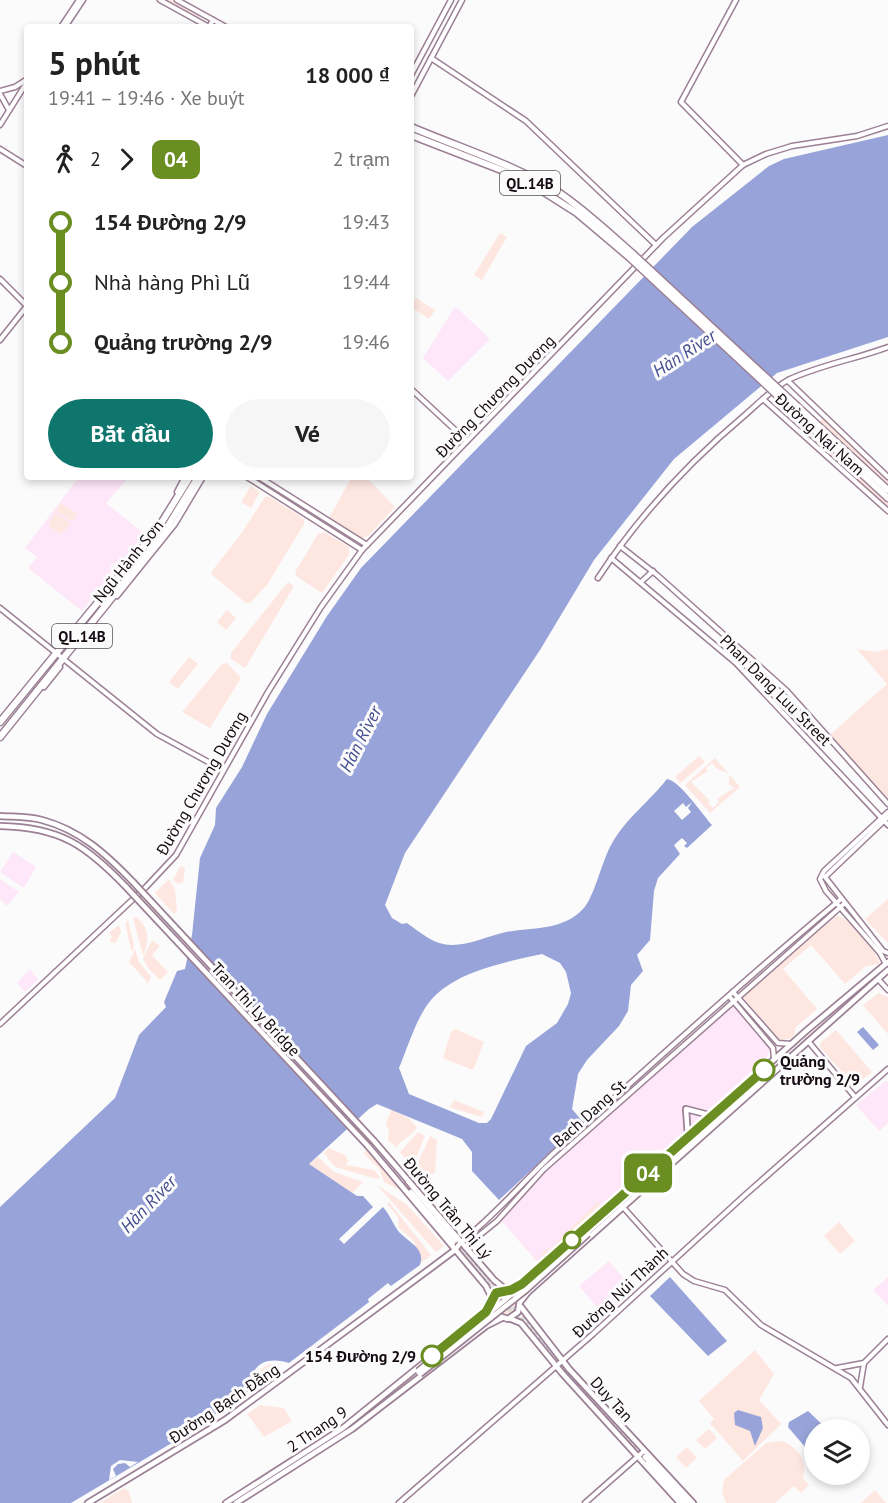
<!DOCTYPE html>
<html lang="vi">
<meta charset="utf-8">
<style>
:root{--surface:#fff;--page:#f6f6f6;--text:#222;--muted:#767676;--accent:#0f766e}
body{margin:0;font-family:"PT Sans",sans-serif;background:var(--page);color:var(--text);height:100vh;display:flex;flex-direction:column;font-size:22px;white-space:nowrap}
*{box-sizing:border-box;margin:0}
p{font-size:20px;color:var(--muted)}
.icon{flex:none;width:33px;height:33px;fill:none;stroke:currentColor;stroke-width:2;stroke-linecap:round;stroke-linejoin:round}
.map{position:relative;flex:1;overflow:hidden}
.details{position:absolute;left:24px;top:24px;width:390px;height:456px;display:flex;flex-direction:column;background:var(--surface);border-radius:6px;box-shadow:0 3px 9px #0003}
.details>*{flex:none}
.badge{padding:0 12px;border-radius:9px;font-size:21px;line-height:39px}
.fabs{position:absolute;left:804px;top:1419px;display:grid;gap:12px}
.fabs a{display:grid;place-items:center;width:66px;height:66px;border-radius:50%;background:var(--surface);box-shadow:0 3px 9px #0003;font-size:30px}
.map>.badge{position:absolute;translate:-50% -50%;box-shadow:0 0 0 3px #fff}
.legs{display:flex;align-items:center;gap:9px;height:66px;padding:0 24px;font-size:20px}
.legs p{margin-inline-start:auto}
.summary{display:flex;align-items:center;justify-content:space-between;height:102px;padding:0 24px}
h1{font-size:33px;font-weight:700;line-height:45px}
.primary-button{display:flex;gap:12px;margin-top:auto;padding:12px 24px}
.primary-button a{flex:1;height:69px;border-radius:36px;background:var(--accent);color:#fff;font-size:24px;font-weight:700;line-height:69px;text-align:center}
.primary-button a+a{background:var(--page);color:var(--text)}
ul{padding:0 24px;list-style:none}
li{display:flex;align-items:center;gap:21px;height:60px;font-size:22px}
li i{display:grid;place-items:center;width:9px;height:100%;margin:0 8px;background:currentColor}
li i::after{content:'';width:15px;height:15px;margin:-8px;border:4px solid;border-radius:50%;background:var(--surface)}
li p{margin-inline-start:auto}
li:first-child i{background:linear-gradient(#0000 50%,currentColor 0)}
li:last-child i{background:linear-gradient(currentColor 50%,#0000 0)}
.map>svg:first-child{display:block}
</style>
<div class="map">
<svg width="888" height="1503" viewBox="0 0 888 1503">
<rect width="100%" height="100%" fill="#fbfbfb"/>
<g fill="#fee7f8">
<path d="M454,308H457L490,339L448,381L423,358Z"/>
<path d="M79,477H129L106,503L144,534L119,564L113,563L110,567L113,571L82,611L28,568L37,557L25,548Z"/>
<path d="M13,852L36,867L24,888L0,872Z"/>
<path d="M0,879L19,892L7,906L0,899Z"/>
<path d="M30,969L38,980L25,992L17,983Z"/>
<path d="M730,1002H732L770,1046L768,1056L540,1265L499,1218L543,1170Z"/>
<path d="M888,1081V1123L879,1131L856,1105L884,1082Z"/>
<path d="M609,1261L634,1291L605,1316L579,1286Z"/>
<path d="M888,1277V1306L873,1290Z"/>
</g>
<g fill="#ffe7e1" fill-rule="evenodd">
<path d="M163,0H172L199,15L200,18Z"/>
<path d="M500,233L507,237L482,280L474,275Z"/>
<path d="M416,298L435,310L429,319L411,307Z"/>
<path d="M823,418L888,480V487L819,422Z"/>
<path d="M812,432L888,502V509L808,437Z"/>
<path d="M352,477H366L395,507L368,536L361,538L329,518Z"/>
<path d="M251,486L260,492L251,508L241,502Z"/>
<path d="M268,496L300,516L304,520V524L267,585L250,603H246L211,574L212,571L241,534L265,497Z"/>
<path d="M61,503L77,514L72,521L56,511Z"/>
<path d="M55,513L71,523L61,534L48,526Z"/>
<path d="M324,532L349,547V555L322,593L296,576L295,572L318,534Z"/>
<path d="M288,582L294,586L245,668L231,659V653Z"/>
<path d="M227,610L236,618L226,630L217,622Z"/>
<path d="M857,649L875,652L888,649V800L830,735L887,684Z"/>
<path d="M189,657L198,664L178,689L169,682Z"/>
<path d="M227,663L241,678L210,728L182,712L222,664Z"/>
<path d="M699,756L705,762L680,783L675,777Z"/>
<path d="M715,758L740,787L710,813L685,785ZM712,763L717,769L729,774V784L734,788L717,799L719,802L713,808L708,803L710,801L691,782L708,771L706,768Z"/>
<path d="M180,866L185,868L183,882L178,884L173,880Z"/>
<path d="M169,879L175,890L177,910L174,914L155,893Z"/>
<path d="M888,899V943L865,919Z"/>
<path d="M837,916C849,917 880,953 879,964L866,966L845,984L811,945L783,969L817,1009L796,1027L794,1035L790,1039L778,1040L742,996L831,918Z"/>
<path d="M136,917C149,926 150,942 143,955L133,919Z"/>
<path d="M128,920L134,945L132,953L125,923Z"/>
<path d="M119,925L121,932L115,944L109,940L112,937L109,933Z"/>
<path d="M152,940L160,946L152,955L168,972L160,980L147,967L143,958Z"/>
<path d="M135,949L139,962L151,977L148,983L129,962Z"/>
<path d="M879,993L888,997V1034L863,1005Z"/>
<path d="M456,1029L484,1042L473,1070L443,1058L451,1032Z"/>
<path d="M836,1030L872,1072L854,1086L820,1047V1043Z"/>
<path d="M454,1100L484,1112L482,1117L452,1108L450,1107Z"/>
<path d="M392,1109L408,1118L417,1127L413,1133L398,1144L397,1148L388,1140L389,1131L386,1123Z"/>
<path d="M418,1132L425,1136L413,1165H410L400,1152Z"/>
<path d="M430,1136L437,1140L435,1173L421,1179L417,1165Z"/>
<path d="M329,1148L345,1155L348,1161L346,1165L374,1170L380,1177L377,1179L335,1167L324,1153Z"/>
<path d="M366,1148L402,1191L384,1182L379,1168L364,1154Z"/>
<path d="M318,1157L334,1172L363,1182L352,1193L309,1164Z"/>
<path d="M377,1185L407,1205L444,1246L436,1252Z"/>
<path d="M598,1201L601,1210L544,1261L541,1253L554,1245Z"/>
<path d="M389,1202L431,1255L421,1263L414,1241L399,1228L398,1217L387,1204Z"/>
<path d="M839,1222L855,1241L840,1254L824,1236Z"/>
<circle cx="506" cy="1304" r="12"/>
<path d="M755,1350L774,1374L759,1400L781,1424L743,1461L710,1423L714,1419L699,1401Z"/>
<path d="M270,1364H276L275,1371L264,1380L257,1379L261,1369Z"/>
<path d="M260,1405L284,1408L292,1421L264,1437L247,1414Z"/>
<path d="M709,1429L717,1438L705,1449L696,1440Z"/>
<path d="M781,1441C798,1447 808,1460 803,1478L809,1485L801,1493L794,1486L775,1503H726L722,1492L724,1480L766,1443Z"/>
<path d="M687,1447L697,1458L686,1468L676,1457Z"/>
<path d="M124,1488L129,1492L132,1503H100Z"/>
<path d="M875,1490L886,1503H861Z"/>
</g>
<g fill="#98a4d9" fill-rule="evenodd">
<path d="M888,135V337L777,373L674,459L594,560L540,650L405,853L385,905L392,918L402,924L407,923C421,933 434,945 452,945C470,945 488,936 506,932C533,927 562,931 583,909C594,898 602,861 611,845C625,819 649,802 667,779C680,781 702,814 712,825L687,848L684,846L687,843L682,838L674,845L680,854L658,878L654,891L650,940L637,955L643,971L631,985L628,1011L619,1026L587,1060L578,1074L572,1109L583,1122L499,1200L472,1171V1152L462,1139L377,1104L369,1109L309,1164L357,1196H363L373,1207L339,1239L344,1244L383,1207C390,1215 393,1224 399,1232C408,1242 426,1248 420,1265L391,1286L388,1283L368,1299L369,1302L360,1309L289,1363C275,1358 256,1359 252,1377C251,1383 252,1386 249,1391L192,1431L71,1503H0V1207L115,1098L139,1035L166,1007L164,1002L177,971L185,969L192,935L200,858L215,825L216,808L242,767L267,714L327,616L361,568L692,227L769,166L784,159ZM542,954L560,963L566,972L571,993L568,1004L557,1023L526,1046L491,1119L487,1123H479L409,1094L399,1068C408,1047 416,1018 431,1000C456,971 506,962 542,954Z"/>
<path d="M863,1027L879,1045L873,1050L857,1032Z"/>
<path d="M670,1277L727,1341L708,1356L650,1296Z"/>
<path d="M738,1410L761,1417L763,1428L755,1446L750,1431L735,1425L734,1413Z"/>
<path d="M808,1411L827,1429L814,1430V1451L811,1454L788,1427L789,1422Z"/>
</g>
<g fill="#fbfbfb">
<path d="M692,802L688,808L691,812L682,820L674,811L683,803L686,807Z"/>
<path d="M188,936L359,1121L349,1131L185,955Z"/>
<path d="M120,1460L138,1462L130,1467L125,1463L118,1464L113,1469L116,1476L109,1480L111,1466Z"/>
</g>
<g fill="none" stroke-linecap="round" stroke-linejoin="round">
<g stroke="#d8d7d8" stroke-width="4.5" stroke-dasharray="4.5 2" stroke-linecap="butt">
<path d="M453,1243L551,1357"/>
<path d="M458,1243L560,1361"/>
<path d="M573,1377L645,1457"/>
</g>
<g stroke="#9c8095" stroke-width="7">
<g id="secondary">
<path d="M160,0L209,27L213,20"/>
<path d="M177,0L226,27"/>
<path d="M736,0L681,102L743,165"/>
<path d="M61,27L79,0"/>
<path d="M65,27L83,0"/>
<path d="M431,58L526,121L656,245"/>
<path d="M411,75L451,0"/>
<path d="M0,91L15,87L26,80"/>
<path d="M0,94L9,110"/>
<path d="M411,96L462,0"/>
<path d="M0,125L27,82"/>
<path d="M0,149L27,166"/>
<path d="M0,279L27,306"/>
<path d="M0,340L27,306"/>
<path d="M788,381L888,477"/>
<path d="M411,389L467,441"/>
<path d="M763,399L888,511"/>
<path d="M247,477L362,550"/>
<path d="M259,477L367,545"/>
<path d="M177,492L185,477"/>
<path d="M620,546L657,575L787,691L888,804"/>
<path d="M611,558L736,663L888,825"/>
<path d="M598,578C638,517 689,462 745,415C759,403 772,389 788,380C819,365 856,359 888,347"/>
<path d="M641,582L653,571"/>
<path d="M117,596L175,524L203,477"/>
<path d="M0,608L157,734L223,770"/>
<path d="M44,687L60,667"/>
<path d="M888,817L825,877L883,951L888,953"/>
<path d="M886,964L880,953L826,891L820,879L824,871L888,812"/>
<path d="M878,979L888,990"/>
<path d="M733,992L778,1043L792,1044"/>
<path d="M729,996L773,1048L774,1059"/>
<path d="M0,1024L146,887L176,855L268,692L321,607L362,550L663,238L743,165L766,154L792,146L857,136L888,126"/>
<path d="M808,1041L855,1097"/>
<path d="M622,1206L683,1274L694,1281L725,1290L761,1325L851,1378L888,1425"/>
<path d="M461,1242C497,1214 524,1180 557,1150C650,1065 744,980 841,899"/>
<path d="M465,1247L497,1221L544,1169L845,903"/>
<path d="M837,1368L864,1363"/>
<path d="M860,1387L864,1363L888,1339"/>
<path d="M399,1503L593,1334L745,1195L888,1069"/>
<path d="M585,1503L644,1451"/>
</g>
</g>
<g stroke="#9c8095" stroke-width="8">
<g id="primary">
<path d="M0,816C14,817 28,816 42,820C80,830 106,854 133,882"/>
<path d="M0,826C60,827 86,845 127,888"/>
<path d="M688,1137L686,1109L713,1116"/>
<path d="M374,1141L494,1280L505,1289"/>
<path d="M368,1146L486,1286L492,1298"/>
<path d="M408,1181L456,1240"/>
<path d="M411,1192L453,1243"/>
<path d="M537,1271L806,1031L888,962"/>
<path d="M520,1302L528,1292L888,970"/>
<path d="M491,1304L496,1315L508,1319L518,1312L520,1300"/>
<path d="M521,1307L569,1369L693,1503"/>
<path d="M511,1319L521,1323L562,1373L680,1503"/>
<path d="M645,1457L689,1503"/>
<path d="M647,1464L684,1503"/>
<path d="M88,1503L225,1420L431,1268L455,1250L461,1242"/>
<path d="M226,1503L343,1428L483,1315L494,1295L505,1289L515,1293"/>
<path d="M236,1503L352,1429L486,1326L502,1318"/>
</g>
</g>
<g stroke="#9c8095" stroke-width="9">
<g id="highway">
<path d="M411,127C460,148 513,164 558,192C585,210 609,233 633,254"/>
<path d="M411,135L522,178L577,213L629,257"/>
<path d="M812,420L888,490"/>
<path d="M808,424L888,498"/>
<path d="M0,722L157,530L190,477"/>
<path d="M0,737L163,534L198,477"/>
</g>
</g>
<use href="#secondary" stroke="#fff" stroke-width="4"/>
<use href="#primary" stroke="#fff" stroke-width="4.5"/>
<use href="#highway" stroke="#fff" stroke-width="6"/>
<g stroke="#9c8095" stroke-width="8" stroke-linecap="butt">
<g id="primary-bridge">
<path d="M133,882L374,1141"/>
<path d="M127,888L368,1146"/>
<path d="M570,1246L586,1231"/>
<path d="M418,1371L555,1259"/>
<path d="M420,1374L526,1290L588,1234"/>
</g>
</g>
<g stroke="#9c8095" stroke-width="9" stroke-linecap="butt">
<g id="highway-bridge">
<path d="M633,254L812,420"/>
<path d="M629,257L808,424"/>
</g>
</g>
<use href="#primary-bridge" stroke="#fff" stroke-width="4.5"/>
<use href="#highway-bridge" stroke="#fff" stroke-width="6"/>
</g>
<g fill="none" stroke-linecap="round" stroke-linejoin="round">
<g stroke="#fff" stroke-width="14">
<path id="line-1" d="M432,1356L486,1312L496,1293L511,1290L522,1284L764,1070"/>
</g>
<use href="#line-1" stroke="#6b8e23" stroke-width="9"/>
</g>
<g fill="#fff" stroke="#6b8e23" stroke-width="3">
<circle cx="764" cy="1070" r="10"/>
<circle cx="572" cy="1240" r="8"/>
<circle cx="432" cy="1356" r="10"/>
</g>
<g text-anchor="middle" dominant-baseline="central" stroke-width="6" stroke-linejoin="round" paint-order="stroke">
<g fill="#fbfbfb" stroke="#595258" stroke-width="1.5">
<rect x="500" y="171" width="60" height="24" rx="4.5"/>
<rect x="52" y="624" width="60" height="24" rx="4.5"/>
</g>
<g font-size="15" font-weight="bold" fill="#140a12">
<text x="530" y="183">QL.14B</text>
<text x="82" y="636">QL.14B</text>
</g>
<g font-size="16" fill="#140a12" stroke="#fbfbfb">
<text transform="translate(495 396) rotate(-46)">Đường Chương Dương</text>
<text transform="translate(820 434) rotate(42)">Đường Nại Nam</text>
<text transform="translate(128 561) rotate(-51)">Ngũ Hành Sơn</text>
<text transform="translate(776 690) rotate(45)">Phan Dang Luu Street</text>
<text transform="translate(201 783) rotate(-60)">Đường Chương Dương</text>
<text transform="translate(256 1009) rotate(47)">Tran Thi Ly Bridge</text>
<text transform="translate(589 1113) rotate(-42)">Bach Dang St</text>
<text transform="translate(448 1208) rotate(50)">Đường Trần Thị Lý</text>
<text transform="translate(620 1292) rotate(-43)">Đường Núi Thành</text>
<text transform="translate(612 1399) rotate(48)">Duy Tan</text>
<text transform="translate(224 1403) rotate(-34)">Đường Bạch Đằng</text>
<text transform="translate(317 1429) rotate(-34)">2 Thang 9</text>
</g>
<g font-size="16" font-weight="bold" fill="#140a12" stroke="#fbfbfb" text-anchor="start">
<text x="780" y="1061">Quảng<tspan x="780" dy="18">trường 2/9</tspan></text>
<text x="416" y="1356" text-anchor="end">154 Đường 2/9</text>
</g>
<g font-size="18" font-style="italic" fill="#434d8f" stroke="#fbfbfb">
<text transform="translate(684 353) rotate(-33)">Hàn River</text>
<text transform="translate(360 739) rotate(-63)">Hàn River</text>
<text transform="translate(148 1204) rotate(-46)">Hàn River</text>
</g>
</g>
</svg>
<div class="fabs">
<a><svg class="icon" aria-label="layers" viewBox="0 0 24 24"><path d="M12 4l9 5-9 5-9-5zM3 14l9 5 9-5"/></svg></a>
</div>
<b class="badge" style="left:648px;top:1173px;background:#6b8e23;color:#fff">04</b>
<section class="details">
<div class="summary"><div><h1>5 phút</h1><p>19:41 – 19:46 · Xe buýt</p></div><b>18 000 ₫</b></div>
<div class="legs"><svg class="icon" aria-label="walk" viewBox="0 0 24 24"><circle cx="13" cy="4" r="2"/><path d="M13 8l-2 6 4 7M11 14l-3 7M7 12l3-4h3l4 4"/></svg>2<svg class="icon" aria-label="forward" viewBox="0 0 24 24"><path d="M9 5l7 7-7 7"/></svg><b class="badge" style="background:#6b8e23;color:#fff">04</b><p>2 trạm</p></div>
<ul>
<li><i style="color:#6b8e23"></i><b>154 Đường 2/9</b><p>19:43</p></li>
<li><i style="color:#6b8e23"></i><span>Nhà hàng Phì Lũ</span><p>19:44</p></li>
<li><i style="color:#6b8e23"></i><b>Quảng trường 2/9</b><p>19:46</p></li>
</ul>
<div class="primary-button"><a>Bắt đầu</a><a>Vé</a></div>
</section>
</div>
